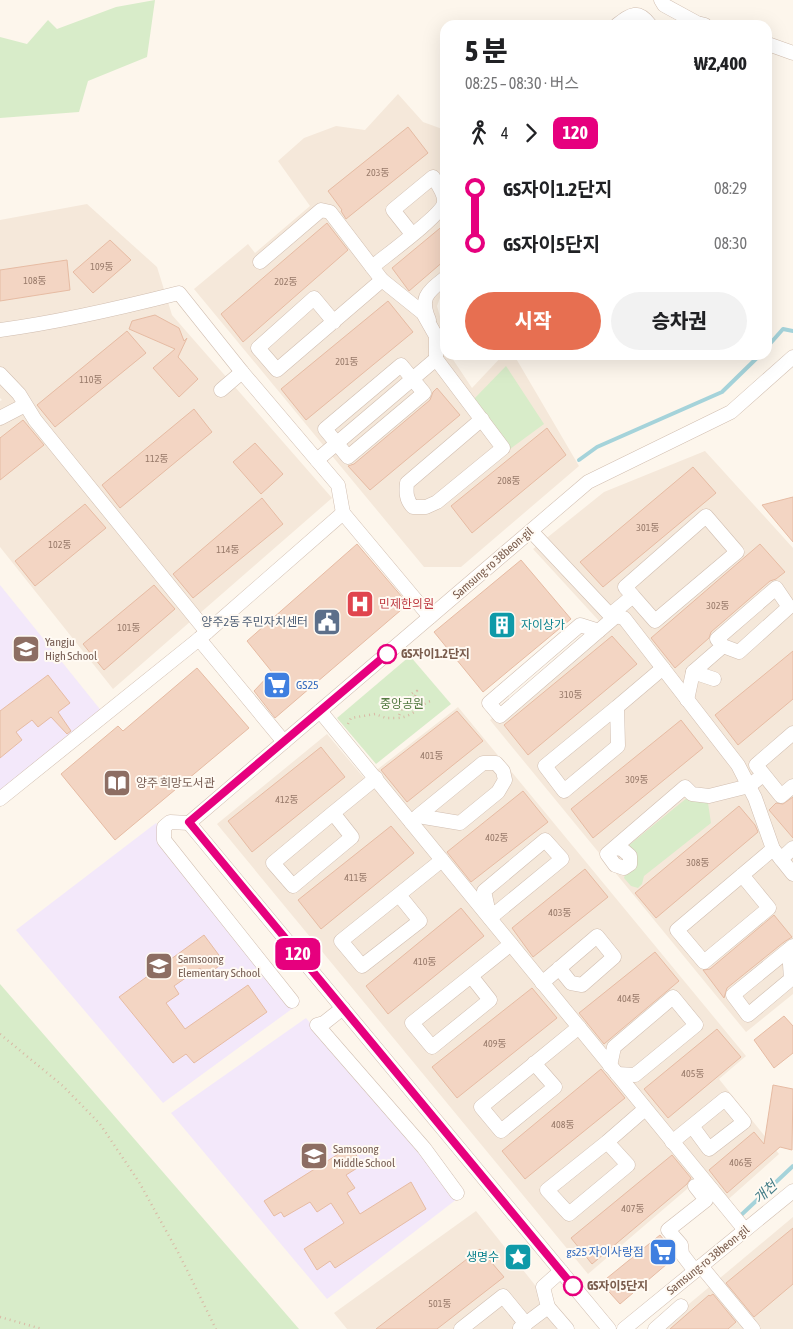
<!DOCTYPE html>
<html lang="ko">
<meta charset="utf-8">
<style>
:root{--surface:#fff;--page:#f2f2f2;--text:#202124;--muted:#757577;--accent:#e76f51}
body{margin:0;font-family:"Asap Condensed","Noto Sans KR",sans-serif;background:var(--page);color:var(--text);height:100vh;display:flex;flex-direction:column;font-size:19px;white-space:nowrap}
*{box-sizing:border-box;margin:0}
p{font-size:16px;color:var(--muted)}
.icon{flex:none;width:28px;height:28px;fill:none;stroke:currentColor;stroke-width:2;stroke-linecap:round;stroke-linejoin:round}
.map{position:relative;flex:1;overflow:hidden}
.sheet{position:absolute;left:440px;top:20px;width:332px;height:340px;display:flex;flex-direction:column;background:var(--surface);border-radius:15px;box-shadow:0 5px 20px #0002}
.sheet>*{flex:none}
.badge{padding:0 10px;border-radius:8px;font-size:18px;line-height:32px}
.map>.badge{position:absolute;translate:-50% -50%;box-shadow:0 0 0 2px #fff}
.legs{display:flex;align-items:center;gap:8px;height:55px;padding:0 25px;font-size:16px}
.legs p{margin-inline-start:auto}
.headline{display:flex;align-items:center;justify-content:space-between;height:85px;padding:0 25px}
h1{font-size:28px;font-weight:800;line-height:38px}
.primary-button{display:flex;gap:10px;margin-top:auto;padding:10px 25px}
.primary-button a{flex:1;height:58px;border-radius:30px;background:var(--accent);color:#fff;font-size:20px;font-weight:800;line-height:58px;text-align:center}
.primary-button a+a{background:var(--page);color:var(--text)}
ul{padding:0 25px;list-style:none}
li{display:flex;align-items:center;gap:18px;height:55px;font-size:19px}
li i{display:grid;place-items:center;width:8px;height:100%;margin:0 6px;background:currentColor}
li i::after{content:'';width:12px;height:12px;margin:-6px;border:4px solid;border-radius:50%;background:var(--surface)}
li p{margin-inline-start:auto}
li:first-child i{background:linear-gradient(#0000 50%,currentColor 0)}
li:last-child i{background:linear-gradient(currentColor 50%,#0000 0)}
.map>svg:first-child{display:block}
</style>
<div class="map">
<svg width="793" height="1329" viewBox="0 0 793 1329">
<rect width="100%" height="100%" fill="#fdf6ec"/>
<g fill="#f5e8da">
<path d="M398,94L423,122L445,130V291L441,295L437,306L444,330L445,355H450L472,388L503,355H514L579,466L461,567H424L194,289L248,244L255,253L310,206L278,161L304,138L336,126L365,130Z"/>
<path d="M87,204L157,267L172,315L332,498L113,689L0,547V401L2,400L0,398V220Z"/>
<path d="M705,451L793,548V994L746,1032L490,720L600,622L533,549L604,492Z"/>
<path d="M458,707L746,1056L719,1079L779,1154L723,1204L701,1177L588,1274L217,824L327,734L365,779Z"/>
<path d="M476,1211L570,1329H347L334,1313Z"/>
<path d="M793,1217V1329H659Z"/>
</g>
<g fill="#f3e8fa">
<path d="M0,585L103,713L0,791Z"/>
<path d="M156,823L300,1003L163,1103L16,930Z"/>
<path d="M306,1018L457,1199L327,1299L171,1113Z"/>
</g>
<g fill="#d8ecc9">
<path d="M155,0L147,57L88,81L79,112L0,118V37L27,44L48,20L57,29L116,7Z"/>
<path d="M506,366L544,424L510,449L472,401Z"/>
<path d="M410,656L451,704L376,764L337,718Z"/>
<path d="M688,797L708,803L711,823L644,876L642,884L638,888L631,886L624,878C626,871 629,870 636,869L634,856L628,846Z"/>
<path d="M0,984L299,1329H0Z"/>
</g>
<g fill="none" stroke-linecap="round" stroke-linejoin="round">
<g stroke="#a5d3da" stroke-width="4">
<path d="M768,346L783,329L793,331"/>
<path d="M579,460L597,447L722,392L760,355"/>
<path d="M739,1217L793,1166"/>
</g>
</g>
<g fill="#f3d5c3" stroke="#e6bba3">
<path d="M408,127L428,153L346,219L341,211L342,210L328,191Z"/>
<path d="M327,223L348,250L243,342L221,314Z"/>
<path d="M445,224V260L409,291L392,268Z"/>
<path d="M110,240L131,260L93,293L73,272Z"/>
<path d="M67,260L70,290L0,301V270Z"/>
<path d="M388,301L413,332L306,420L281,389Z"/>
<path d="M155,315L179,328L184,341L187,338L178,357L198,379L179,397L153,368L175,349L129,329L132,321Z"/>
<path d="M127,331L146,353L55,427L37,405Z"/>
<path d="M437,388L460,415L370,490L348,466L354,464L430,400L433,392Z"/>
<path d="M194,409L212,432L120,508L102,485Z"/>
<path d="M23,420L44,445L0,480V438Z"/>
<path d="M547,428L566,455L472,533L451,506Z"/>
<path d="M255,443L283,474L261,494L233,462Z"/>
<path d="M693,467L716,493L603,587L580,562Z"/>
<path d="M793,497V542L762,505Z"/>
<path d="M262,498L283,524L193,598L173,574Z"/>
<path d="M85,504L106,528L35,586L15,561Z"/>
<path d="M357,544L408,604L275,718L254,691L272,672L247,641Z"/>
<path d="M760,544L785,572L776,579L770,581L711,632L709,638L675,668L651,638Z"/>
<path d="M521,560L571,619L483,692L434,632Z"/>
<path d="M154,585L175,609L104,670L83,644Z"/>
<path d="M612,636L637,664L528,755L504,725Z"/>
<path d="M793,651V699L738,745L715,715Z"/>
<path d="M197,668L249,728L115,840L61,774L118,726L123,731Z"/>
<path d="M48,675L70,703L58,712L71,731L67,734L51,717L38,727L32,720L16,732L22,740L0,758V711Z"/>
<path d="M457,711L483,741L407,802L381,770Z"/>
<path d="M681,720L703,748L593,838L571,809Z"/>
<path d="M321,747L345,777L252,852L228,821Z"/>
<path d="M523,791L548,822L471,882L447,852Z"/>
<path d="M793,797V838L769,810L776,803L783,804Z"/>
<path d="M739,806L755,825L758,832L656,918L635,893Z"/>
<path d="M391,826L414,853L321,929L298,900Z"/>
<path d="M585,869L608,897L533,957L512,928Z"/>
<path d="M461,908L484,936L388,1014L366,986Z"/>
<path d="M774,915L792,937L784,942L727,988L724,998L703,970L710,969Z"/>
<path d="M204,935L224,962L206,976L200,968L174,986L179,994L166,1003L185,1029L248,985L267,1012L194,1063L186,1054L173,1063L119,997Z"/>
<path d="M655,952L679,981L604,1044L579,1013Z"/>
<path d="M532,988L557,1018L457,1098L432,1067Z"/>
<path d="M784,1016L793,1026V1053L774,1068L754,1040Z"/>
<path d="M717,1029L741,1057L668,1118L644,1089Z"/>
<path d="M601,1069L625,1098L525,1179L502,1151Z"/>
<path d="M773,1085L793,1089L792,1150L780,1147L727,1193L709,1170L754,1132L764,1144Z"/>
<path d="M351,1146L362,1165L346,1175L355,1188L347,1193L360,1214L411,1182L426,1209L335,1268L330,1261L317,1270L304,1249L344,1223L331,1203L317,1212L310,1202L284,1217L281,1212L274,1216L264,1201Z"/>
<path d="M672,1155L691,1178L687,1184L592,1264L571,1238Z"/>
<path d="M793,1228V1284L754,1317L726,1283Z"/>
<path d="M660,1235L673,1251L674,1258L620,1304L601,1283Z"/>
<path d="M480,1249L504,1277L437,1329H376Z"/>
<path d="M713,1294L736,1322L728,1329H670L709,1295L710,1296Z"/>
</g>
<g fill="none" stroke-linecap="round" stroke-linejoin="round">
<g stroke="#d1beb0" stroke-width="15">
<g id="minor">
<path d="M661,0L664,5L697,23L705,25"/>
<path d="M617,25C631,14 638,9 650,25"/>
<path d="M768,44L793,53"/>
<path d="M412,234L393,210L433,177C437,183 445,194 444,202C443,214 384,257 372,267L382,280L423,313L436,336V359"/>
<path d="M260,262L321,210L330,212L372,267"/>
<path d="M429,320C419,297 428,292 445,278"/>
<path d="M334,322L314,298L258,348L277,370L382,280"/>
<path d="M0,330C61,322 120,308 179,293L242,372L338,485L343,513"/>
<path d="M401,365L424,393L348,457L325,429Z"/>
<path d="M0,374L19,394L35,420L207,632"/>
<path d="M221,390L242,372"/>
<path d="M0,418L25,405"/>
<path d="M317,460L436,359L503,448L437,502L426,507H413C406,500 406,492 407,483L482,419"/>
<path d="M531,531L610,615L624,618L738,765L755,798L773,849L793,874"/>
<path d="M610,615L633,596L655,621L737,552L706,516L625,587L633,596"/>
<path d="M599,631L580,625L489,703L500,716L616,616"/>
<path d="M199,639L284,742"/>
<path d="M693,672L723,646L739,652L789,607L776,588L717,639L723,646"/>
<path d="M687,700L693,672L714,679"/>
<path d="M617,707L545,766L564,791L618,746L617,707L663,668"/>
<path d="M320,711L745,1230"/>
<path d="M793,733L756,765L781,796L793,786"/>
<path d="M0,799L199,639L343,513L430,617"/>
<path d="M333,813L273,863L293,886L352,837L333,813L376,778"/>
<path d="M411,822L418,816L483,763H496L503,771L505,780L498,792L460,823L418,816"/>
<path d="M189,823L170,822L164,827V840L292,1001"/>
<path d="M545,840L562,859L490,918L484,891Z"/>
<path d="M614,848L607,854L615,865L624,868L630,864V856L622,849L614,848L685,787L692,794L709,796L749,786L763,775"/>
<path d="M781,859L793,848"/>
<path d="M742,875L769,908L704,962L677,930L773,849"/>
<path d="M399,895L420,921L362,966L341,941L442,860"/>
<path d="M789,949L791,979L748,1015L733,995L793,946"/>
<path d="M471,976L490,1000L432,1047L412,1023L511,944"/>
<path d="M542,983L597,936L614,957L582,985L571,983L559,968"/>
<path d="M343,1008L324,1023L317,1025L424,1148L457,1193"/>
<path d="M534,1063L555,1087L501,1131L481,1107L579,1027"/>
<path d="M610,1066L614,1047L673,997L696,1025L635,1075L617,1074"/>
<path d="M607,1142L547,1190L569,1214L628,1165L607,1142L645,1109"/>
<path d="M672,1142L725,1099L744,1122L709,1149L692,1126"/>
<path d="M701,1266L753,1329"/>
<path d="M695,1271L682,1254L681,1245L668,1230L706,1200L695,1186L712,1190"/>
<path d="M548,1307L567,1329"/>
<path d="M520,1328L548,1307L543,1287L561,1271"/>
<path d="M461,1329L503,1296L526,1324"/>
<path d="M609,1329L189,823L588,482L731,412L793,357"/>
<path d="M624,1329L793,1191"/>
<path d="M655,1329L681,1306"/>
</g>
</g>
<g stroke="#d9b8a5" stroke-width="2.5" stroke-dasharray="1 4" stroke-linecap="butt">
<path d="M415,696L417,691C407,694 402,708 398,718C416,716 421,703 431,701"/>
<path d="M348,724L351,718L375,714L386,718H398"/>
<path d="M0,1034L63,1086L100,1124L139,1182L179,1254L216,1329"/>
<path d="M0,1317L42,1329"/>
</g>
<use href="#minor" stroke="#fff" stroke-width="14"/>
</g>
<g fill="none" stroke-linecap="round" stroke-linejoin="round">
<g stroke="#fff" stroke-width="11">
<path id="line-1" d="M387,654L189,822L573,1286"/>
</g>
<use href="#line-1" stroke="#e6007e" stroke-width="8"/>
</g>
<defs>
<g id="hospital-square" transform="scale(1.4375)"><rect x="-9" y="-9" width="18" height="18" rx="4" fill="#e0444e" stroke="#fffaf3"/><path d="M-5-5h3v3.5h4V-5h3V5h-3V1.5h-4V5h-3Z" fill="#fff"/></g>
<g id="civic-square" transform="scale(1.4375)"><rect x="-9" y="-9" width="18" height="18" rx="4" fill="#5c6f8a" stroke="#fffaf3"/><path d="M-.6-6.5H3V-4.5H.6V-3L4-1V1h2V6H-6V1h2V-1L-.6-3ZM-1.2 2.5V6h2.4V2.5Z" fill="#fff"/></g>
<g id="building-square" transform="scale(1.4375)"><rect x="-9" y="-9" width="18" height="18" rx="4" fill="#0f9aa8" stroke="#fffaf3"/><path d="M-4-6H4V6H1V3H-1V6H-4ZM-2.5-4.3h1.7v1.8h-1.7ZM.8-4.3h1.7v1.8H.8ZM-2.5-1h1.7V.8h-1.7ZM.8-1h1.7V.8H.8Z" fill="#fff"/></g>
<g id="school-square" transform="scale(1.4375)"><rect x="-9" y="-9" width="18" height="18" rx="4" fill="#8d6e63" stroke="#fffaf3"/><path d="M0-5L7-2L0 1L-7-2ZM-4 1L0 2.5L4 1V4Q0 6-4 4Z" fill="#fff"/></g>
<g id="supermarket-square" transform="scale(1.4375)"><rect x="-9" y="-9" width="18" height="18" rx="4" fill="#3f7fe0" stroke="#fffaf3"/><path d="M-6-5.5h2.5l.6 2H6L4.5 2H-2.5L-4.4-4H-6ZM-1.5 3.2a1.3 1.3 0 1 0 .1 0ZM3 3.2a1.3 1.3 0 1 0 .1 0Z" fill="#fff"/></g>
<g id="library-square" transform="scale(1.4375)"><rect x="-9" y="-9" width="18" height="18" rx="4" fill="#8d6e63" stroke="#fffaf3"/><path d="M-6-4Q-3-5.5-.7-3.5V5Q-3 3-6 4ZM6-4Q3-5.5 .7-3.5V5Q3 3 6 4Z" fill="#fff"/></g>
<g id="sight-square" transform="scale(1.4375)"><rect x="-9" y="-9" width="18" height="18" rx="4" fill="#0f9aa8" stroke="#fffaf3"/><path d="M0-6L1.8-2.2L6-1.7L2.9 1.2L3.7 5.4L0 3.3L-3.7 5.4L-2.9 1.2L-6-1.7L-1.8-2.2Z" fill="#fff"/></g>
</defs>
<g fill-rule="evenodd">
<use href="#hospital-square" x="360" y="604"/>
<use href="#civic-square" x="327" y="622"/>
<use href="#building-square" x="502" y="625"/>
<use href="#school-square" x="26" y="649"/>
<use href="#supermarket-square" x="277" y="685"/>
<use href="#library-square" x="117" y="783"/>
<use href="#school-square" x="159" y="966"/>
<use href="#school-square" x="314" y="1156"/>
<use href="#supermarket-square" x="663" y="1252"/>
<use href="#sight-square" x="518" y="1257"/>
</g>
<g fill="#fff" stroke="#e6007e" stroke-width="2.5">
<circle cx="387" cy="654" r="9"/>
<circle cx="573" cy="1286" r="9"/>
</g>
<g text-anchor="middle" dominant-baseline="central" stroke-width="4" stroke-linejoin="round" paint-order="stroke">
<g font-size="10" fill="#987a6a">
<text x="378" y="172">203동</text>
<text x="102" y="266">109동</text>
<text x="35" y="280">108동</text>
<text x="286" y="281">202동</text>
<text x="347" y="361">201동</text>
<text x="91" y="379">110동</text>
<text x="157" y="458">112동</text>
<text x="509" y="480">208동</text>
<text x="648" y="527">301동</text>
<text x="60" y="544">102동</text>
<text x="228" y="549">114동</text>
<text x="718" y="605">302동</text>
<text x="129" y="627">101동</text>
<text x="571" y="694">310동</text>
<text x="432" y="755">401동</text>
<text x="637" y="779">309동</text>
<text x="287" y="799">412동</text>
<text x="497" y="837">402동</text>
<text x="698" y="862">308동</text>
<text x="356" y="877">411동</text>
<text x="560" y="912">403동</text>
<text x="425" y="961">410동</text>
<text x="629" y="998">404동</text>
<text x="495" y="1043">409동</text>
<text x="693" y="1073">405동</text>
<text x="563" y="1124">408동</text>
<text x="741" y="1162">406동</text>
<text x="633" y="1208">407동</text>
<text x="440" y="1303">501동</text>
</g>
<g font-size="12" fill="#7a5c4d" stroke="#fffaf3">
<text transform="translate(493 563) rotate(-41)">Samsung-ro 38beon-gil</text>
<text transform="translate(708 1260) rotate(-39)">Samsung-ro 38beon-gil</text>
</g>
<g font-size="12" fill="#be3a42" stroke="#fffaf3" text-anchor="start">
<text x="379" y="604">민제한의원</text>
</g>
<g font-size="12" fill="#4e5e75" stroke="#fffaf3" text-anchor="end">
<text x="308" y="622">양주2동 주민자치센터</text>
</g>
<g font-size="12" fill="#0d838f" stroke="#fffaf3" text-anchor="start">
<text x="521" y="625">자이상가</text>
<text x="499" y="1257" text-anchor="end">생명수</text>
</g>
<g font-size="12" fill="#785e54" stroke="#fffaf3" text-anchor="start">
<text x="45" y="642">Yangju<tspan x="45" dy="14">High School</tspan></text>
<text x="136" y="783">양주 희망도서관</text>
<text x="178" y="959">Samsoong<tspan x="178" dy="14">Elementary School</tspan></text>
<text x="333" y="1149">Samsoong<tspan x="333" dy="14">Middle School</tspan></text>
</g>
<g font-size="12" font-weight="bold" fill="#7a5c4d" stroke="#fffaf3" text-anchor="start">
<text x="401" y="654">GS자이1.2단지</text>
<text x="587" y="1286">GS자이5단지</text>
</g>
<g font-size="12" fill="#366cbe" stroke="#fffaf3" text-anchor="start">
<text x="296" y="685">GS25</text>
<text x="644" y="1252" text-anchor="end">gs25 자이사랑점</text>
</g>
<g font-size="12" fill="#537a41" stroke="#fffaf3">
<text x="402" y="704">중앙공원</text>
</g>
<g font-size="14" font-style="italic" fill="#437c86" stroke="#fffaf3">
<text transform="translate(765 1192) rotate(-43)">개천</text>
</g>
</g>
</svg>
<b class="badge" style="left:298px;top:954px;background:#e6007e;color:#fff">120</b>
<section class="sheet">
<div class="headline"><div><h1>5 분</h1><p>08:25 – 08:30 · 버스</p></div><b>₩2,400</b></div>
<div class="legs"><svg class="icon" aria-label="walk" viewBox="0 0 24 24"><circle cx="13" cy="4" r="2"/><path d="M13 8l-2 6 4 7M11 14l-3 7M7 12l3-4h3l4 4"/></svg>4<svg class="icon" aria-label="forward" viewBox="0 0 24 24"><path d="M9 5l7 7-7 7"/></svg><b class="badge" style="background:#e6007e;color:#fff">120</b></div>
<ul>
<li><i style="color:#e6007e"></i><b>GS자이1.2단지</b><p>08:29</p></li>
<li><i style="color:#e6007e"></i><b>GS자이5단지</b><p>08:30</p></li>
</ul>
<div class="primary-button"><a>시작</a><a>승차권</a></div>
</section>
</div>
